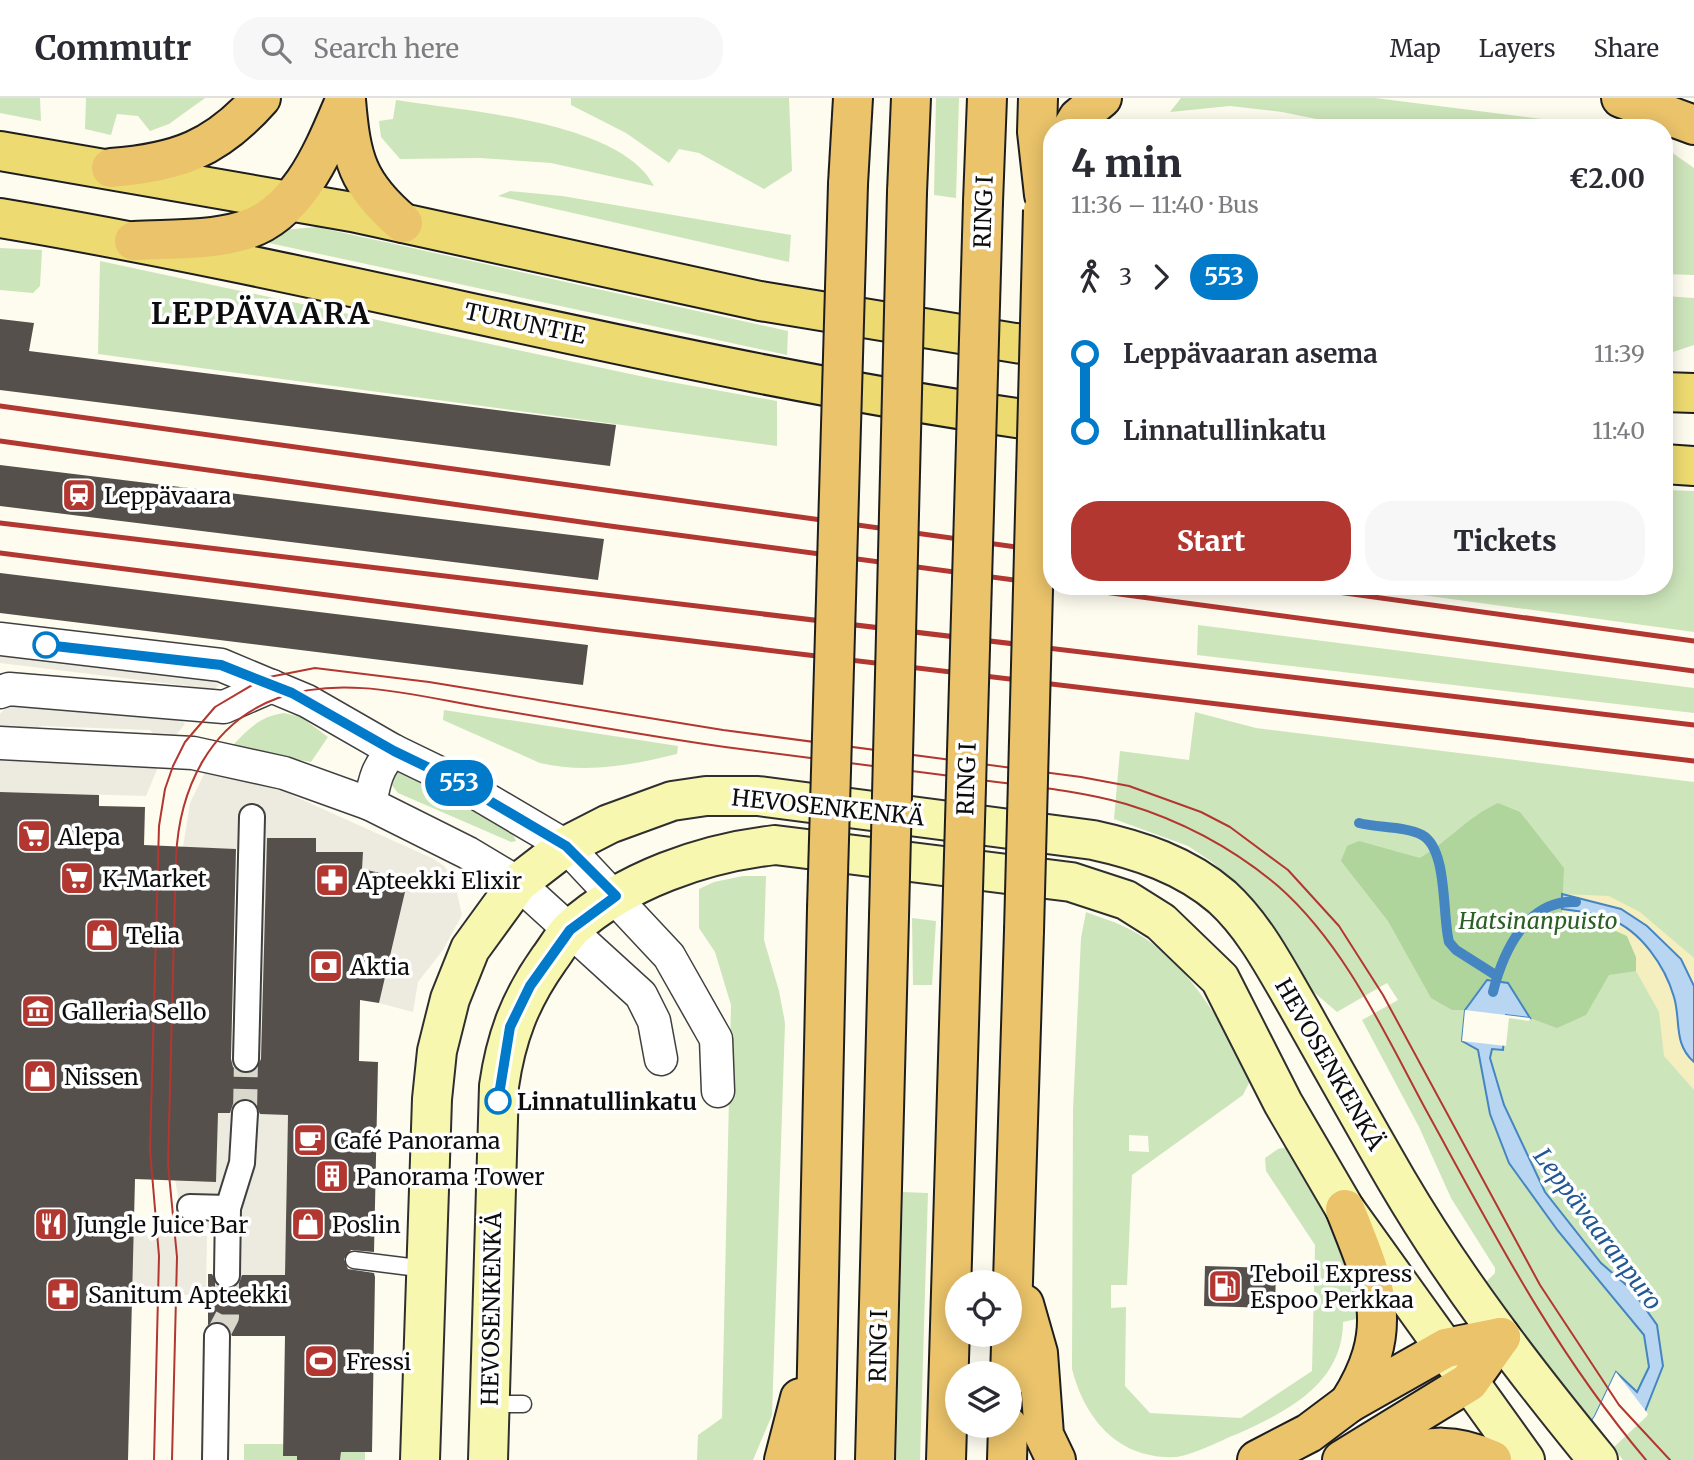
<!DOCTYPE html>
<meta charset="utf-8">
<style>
:root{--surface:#fff;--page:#f7f7f7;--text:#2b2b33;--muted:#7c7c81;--line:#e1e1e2;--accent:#b23731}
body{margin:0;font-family:Merriweather,serif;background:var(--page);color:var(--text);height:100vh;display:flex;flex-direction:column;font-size:26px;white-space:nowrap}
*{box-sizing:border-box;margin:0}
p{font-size:23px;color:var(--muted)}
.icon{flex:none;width:38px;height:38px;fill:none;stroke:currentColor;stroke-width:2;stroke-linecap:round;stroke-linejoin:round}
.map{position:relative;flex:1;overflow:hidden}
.sheet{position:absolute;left:1043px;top:21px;width:630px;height:476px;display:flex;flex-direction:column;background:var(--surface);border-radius:28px;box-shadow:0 4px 18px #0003}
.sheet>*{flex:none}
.badge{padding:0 14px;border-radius:23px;font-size:24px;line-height:46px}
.buttons{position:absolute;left:945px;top:1172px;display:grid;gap:14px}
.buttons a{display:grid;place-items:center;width:77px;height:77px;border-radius:50%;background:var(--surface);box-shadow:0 4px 18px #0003;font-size:35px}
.map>.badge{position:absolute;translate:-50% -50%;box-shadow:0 0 0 4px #fff}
.legs{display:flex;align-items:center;gap:10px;height:77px;padding:0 28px;font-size:23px}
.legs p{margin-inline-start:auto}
.overview{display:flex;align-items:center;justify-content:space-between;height:119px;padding:0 28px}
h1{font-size:38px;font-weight:800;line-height:52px}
.cta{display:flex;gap:14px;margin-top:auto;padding:14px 28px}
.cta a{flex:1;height:80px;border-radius:28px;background:var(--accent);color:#fff;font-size:28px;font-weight:800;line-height:80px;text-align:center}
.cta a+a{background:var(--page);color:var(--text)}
ul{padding:0 28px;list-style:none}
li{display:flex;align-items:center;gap:24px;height:77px;font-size:26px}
li i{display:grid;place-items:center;width:10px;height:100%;margin:0 9px;background:currentColor}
li i::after{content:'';width:18px;height:18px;margin:-9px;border:5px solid;border-radius:50%;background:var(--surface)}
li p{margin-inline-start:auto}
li:first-child i{background:linear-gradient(#0000 50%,currentColor 0)}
li:last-child i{background:linear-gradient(currentColor 50%,#0000 0)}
header{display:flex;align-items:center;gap:42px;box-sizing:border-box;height:98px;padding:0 35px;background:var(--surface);border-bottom:2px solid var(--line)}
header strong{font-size:33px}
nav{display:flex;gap:38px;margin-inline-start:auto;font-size:24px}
.search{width:490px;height:63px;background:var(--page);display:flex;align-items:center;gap:18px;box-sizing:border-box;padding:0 24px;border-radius:28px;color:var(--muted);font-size:26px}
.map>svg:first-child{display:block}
</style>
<header>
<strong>Commutr</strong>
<div class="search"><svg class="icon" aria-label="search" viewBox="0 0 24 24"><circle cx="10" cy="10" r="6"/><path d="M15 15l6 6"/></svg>Search here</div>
<nav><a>Map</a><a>Layers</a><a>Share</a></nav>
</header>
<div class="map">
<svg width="1694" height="1362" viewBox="0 0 1694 1362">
<rect width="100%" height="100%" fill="#fefcef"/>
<g fill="#cde5bb" fill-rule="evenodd">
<path d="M0,0H40L41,23L0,15Z"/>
<path d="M86,0H205L169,26L150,33L138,18L117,16L111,37L85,31Z"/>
<path d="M571,0H789L792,73L764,91L699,55L679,51L669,65L626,35L571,7Z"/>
<path d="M936,0H959L956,100L934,97Z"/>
<path d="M1181,0H1375L1574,25L1581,30H1361L1282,14L1230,8L1170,14Z"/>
<path d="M396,2C464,13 621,23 654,88L551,65L480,60L400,61L381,39L379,23L393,21Z"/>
<path d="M1664,49L1694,70V177L1664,176Z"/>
<path d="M510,93L562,98L791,137L789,164L498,98Z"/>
<path d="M317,129L788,233L787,257L269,145L268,141L281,132Z"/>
<path d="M0,150L42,152L40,188L33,195L0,192Z"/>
<path d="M100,163L654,281L777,303V348L98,256Z"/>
<path d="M1664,198L1694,200V247L1664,257Z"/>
<path d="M1664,392L1694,393V534L1356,488H1664Z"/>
<path d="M1198,527L1694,590V615L1197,557Z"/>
<path d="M444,612L678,648L677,656C631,667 587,676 540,665L443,622Z"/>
<path d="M1195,614L1256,630L1694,684V1362H1623L1484,1186L1495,1175V1170L1451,1100L1419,1029L1362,922L1398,902L1387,885L1337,914L1302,884L1237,787L1212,764L1188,748L1114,721L1120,653L1189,662Z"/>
<path d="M284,615L301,619L328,639L311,664L234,650L233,647C249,630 261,618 284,615Z"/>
<path d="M393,671C418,683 510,720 516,743L511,744L398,695L390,685Z"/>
<path d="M743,778H766L764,842L779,893L785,925L772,1317L753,1362H697L698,1337L722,1320L731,907L715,854L699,830V791L714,784Z"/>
<path d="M1086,814C1101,820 1117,824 1131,832C1188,862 1222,926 1251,981L1243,997L1132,1077L1127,1187H1111V1210L1126,1209L1125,1288L1150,1315L1241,1320L1312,1273L1315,1147L1266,1073L1265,1060L1278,1051L1292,1048L1346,1141L1361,1220L1343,1224C1343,1286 1286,1314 1237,1336C1217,1344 1198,1355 1177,1359C1118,1362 1085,1321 1072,1271L1073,1012L1081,840ZM1129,1037L1148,1038L1149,1054L1129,1053Z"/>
<path d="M912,820L936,823L932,887H913Z"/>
<path d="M903,1094L928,1095L920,1362H896Z"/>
<path d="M244,1346H283V1358H297V1362H244Z"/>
<path d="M341,1354H365V1362H340Z"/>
</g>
<path fill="#b0d59c" d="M1498,705L1520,714L1564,770L1562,814L1594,823L1627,838L1636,859V873L1609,877L1586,917L1557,930L1530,920L1508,885L1487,882L1465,912H1452L1431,900L1388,823L1341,763L1347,748L1359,743L1420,760C1450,742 1466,720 1498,705Z"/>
<path fill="#f5eebf" d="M1562,796L1609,798L1640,814L1694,860V992L1664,958L1659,914L1636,873V859L1627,838L1594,823L1562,814Z"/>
<g fill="#edebdf" fill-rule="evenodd">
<path d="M0,551L165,572L215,582L219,588L213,591L0,565Z"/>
<path d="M9,606L180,620L185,626L171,643L159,642L150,632L42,628L12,637L0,634V616Z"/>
<path d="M0,657L160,664L146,698L0,694Z"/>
<path d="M206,672L285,694L434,761L444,768L454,781L462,817L443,852L418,884L413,914L379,905L407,781L288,1017L284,1237L226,1236L204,1362L206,1226L214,1225V1131L184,1129L175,1082L183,749L190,705ZM208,750L238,751L232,961H219Z"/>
<path d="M133,1136L207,1138L206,1197H131Z"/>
</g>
<g fill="#b8d6f1" stroke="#4585c2" stroke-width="2">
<path d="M1562,796L1621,811L1647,828L1681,861L1694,888V964C1673,946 1681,922 1674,899C1665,868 1641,833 1610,821C1595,815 1578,813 1562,811Z"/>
<path d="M1487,882L1508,885L1530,920L1506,917L1503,952L1492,951L1490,960L1504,1007L1545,1094L1601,1165L1632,1192L1657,1227L1663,1268L1644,1316L1580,1340L1595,1318L1616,1274L1637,1294L1649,1269L1644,1237L1558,1133L1509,1065L1490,1016L1478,952L1462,943L1465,912Z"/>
</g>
<g fill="#fefcef">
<path d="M1465,912L1530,920L1529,923L1509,920L1506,948L1462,943Z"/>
<path d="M1616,1274L1648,1316L1646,1319L1600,1362H1549L1580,1340L1595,1318Z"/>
</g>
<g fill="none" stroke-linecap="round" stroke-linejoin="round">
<g stroke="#4585c2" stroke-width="10">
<path d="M1359,725C1378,730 1405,728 1422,737C1448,751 1442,817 1449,844L1456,852L1497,878"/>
<path d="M1493,894C1503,854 1527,801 1576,804"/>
</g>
</g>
<g fill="#55504b">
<path d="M0,221L34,225L29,253L616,327L610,368L0,292Z"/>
<path d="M0,367L604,441L598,482L0,408Z"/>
<path d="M0,475L588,547L583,587L0,515Z"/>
<path d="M0,694L99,697V708L145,709L144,747L236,751L231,961L233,969L245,976L254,974L261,961L267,740H316V754H363L362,771L408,781L379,905L360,902L359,963L378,964L374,1154L351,1152L344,1161L348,1171L374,1175L375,1179L372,1354H341L340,1362H297V1358H283L285,1238H232L224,1225L217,1223L208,1227V1176H212L219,1189L227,1192L239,1185L242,1177H285L288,1017L260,1016L254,1003L245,1000L233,1006L230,1015H218L216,1084L135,1081L128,1362H0Z"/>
<path d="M1205,1168L1276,1170L1275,1210L1204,1208Z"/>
</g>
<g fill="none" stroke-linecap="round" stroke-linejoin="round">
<g stroke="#dad8cd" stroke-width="24" stroke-dasharray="24 12" stroke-linecap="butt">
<path d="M245,1015L246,961"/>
<path d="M217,1238L227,1219V1177"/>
</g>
<g stroke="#404040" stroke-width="19">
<g id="service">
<path d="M354,1162L426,1171"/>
<path d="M490,1306H523"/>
</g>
</g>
<g stroke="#404040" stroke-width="28">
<g id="pedestrian">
<path d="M246,961L252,719"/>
<path d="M190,1109L228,1110"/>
<path d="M227,1177L228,1110L242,1065L245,1015"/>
<path d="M215,1362L217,1238"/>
</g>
</g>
<g stroke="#404040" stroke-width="35">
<g id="minor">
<path d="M0,541L221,567L307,603L394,653L454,682L566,748L669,858L716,941L718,993"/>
<path d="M0,594L9,591L224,609L272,588"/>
<path d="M0,645L193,655L284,675L370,706L468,755L518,785L641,897L654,923L661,961"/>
<path d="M370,706C374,685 377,667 394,653"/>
</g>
</g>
<g stroke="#2f2f2f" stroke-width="42">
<g id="secondary">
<path d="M420,1362L432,1001L437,953L450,901L470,851L518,785L566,748L609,726L672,703L706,698H758L1093,742C1139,752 1185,767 1222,799C1256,830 1277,873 1300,912C1332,969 1364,1026 1397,1083C1455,1182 1525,1273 1598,1362"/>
<path d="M488,1362L499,988C506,939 520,902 549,861C556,852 563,839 571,831C625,782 704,755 775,747L1071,784L1126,802L1161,824L1220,881L1283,1005L1345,1111L1525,1362"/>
</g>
</g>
<g stroke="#1e1e1e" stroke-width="42">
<g id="primary">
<path d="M0,53L352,114L760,203L1052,251"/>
<path d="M0,120C352,179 698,277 1052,325"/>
<path d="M1664,294L1694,295"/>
<path d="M1664,366L1694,368"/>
</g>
</g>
<g stroke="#1e1e1e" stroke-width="42">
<g id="trunk">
<path d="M1038,0L1037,34L1044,97"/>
<path d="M1621,0L1694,27"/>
<path d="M346,2C351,61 357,86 403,125"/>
<path d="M1072,30L1078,20L1102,0"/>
<path d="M111,70C177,65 216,51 261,0"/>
<path d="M848,86L853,0"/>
<path d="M907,94L911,0"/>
<path d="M983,104L987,0"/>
<path d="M134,143C170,141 208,143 242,133C300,117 325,49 346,0"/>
<path d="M1345,1111C1375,1187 1397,1229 1349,1305"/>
<path d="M1024,1206L1038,1255L1044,1337L1056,1362"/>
<path d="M1010,1279L1024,833"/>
<path d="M784,1362L800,1300"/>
<path d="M815,1362L827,811"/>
<path d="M875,1362L889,818"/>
<path d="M946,1362L962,826"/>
<path d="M1007,1362L1008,1328"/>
<path d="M1257,1362L1309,1335L1349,1305L1446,1250L1501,1239"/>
<path d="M1342,1362L1469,1284L1501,1239"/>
<path d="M1392,1362C1427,1345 1457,1346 1492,1362"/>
</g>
</g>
<use href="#service" stroke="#fff" stroke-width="16"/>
<use href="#pedestrian" stroke="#fff" stroke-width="24"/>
<use href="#minor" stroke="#fff" stroke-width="32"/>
<use href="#secondary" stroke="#f8f7b0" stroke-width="38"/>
<use href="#primary" stroke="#edda70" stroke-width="38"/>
<use href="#trunk" stroke="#eac36a" stroke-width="38"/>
<g stroke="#b23731" stroke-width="2">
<path d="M154,1362L159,1158L150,1052L159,728L165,691L173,668L185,644L215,609L264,580L315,570L429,584L723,632L1081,679L1129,688L1201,714L1230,729L1288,772L1339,828L1383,897L1540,1187L1619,1307L1670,1362"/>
<path d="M172,1362L177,1159L168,1066L176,760C179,692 209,625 278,600C343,576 421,599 487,610C566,623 646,638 725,649C808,660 891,670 974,681C1025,688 1077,692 1126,706C1182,723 1233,750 1278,788C1345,847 1384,934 1426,1012C1494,1136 1554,1253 1646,1362"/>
</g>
<g stroke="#b23731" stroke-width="5">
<path d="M0,308L1052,454"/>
<path d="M0,343L610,428L1694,573"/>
<path d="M0,425L1694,627"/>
<path d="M0,455L600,532L1694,663"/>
<path d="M1294,488L1694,543"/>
</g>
<g stroke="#1e1e1e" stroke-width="42" stroke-linecap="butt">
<g id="trunk-bridge">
<path d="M827,811L848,86"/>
<path d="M889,818L907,94"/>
<path d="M962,826L983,104"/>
<path d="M1024,833L1043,112"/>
</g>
</g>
<use href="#trunk-bridge" stroke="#eac36a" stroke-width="38"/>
</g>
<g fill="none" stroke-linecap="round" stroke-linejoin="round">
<g stroke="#fff" stroke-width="16">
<path id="line-1" d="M46,547L221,567L292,595L394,653L454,682L566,748L616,798L570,832L530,888L510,929L498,1003"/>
</g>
<use href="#line-1" stroke="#007ac9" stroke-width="10"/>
</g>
<defs>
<g id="station-square" transform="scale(1.75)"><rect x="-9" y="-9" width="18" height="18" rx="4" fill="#b23731" stroke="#fff"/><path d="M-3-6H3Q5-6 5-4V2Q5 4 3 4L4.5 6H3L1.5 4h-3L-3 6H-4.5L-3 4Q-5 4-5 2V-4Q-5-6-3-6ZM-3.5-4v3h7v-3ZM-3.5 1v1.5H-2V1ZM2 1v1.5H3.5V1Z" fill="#fff"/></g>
<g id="supermarket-square" transform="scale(1.75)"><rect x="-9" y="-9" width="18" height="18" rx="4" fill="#b23731" stroke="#fff"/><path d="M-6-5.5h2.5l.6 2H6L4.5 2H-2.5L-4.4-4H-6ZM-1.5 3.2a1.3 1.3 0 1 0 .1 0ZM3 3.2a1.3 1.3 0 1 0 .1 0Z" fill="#fff"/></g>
<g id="pharmacy-square" transform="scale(1.75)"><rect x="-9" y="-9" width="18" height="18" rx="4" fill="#b23731" stroke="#fff"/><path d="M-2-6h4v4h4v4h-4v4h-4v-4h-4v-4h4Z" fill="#fff"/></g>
<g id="shop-square" transform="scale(1.75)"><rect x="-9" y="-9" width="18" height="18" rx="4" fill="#b23731" stroke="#fff"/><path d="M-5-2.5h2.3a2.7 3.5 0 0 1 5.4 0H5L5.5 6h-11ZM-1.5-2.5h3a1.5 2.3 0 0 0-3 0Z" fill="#fff"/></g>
<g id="bank-square" transform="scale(1.75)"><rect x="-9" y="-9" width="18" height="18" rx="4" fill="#b23731" stroke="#fff"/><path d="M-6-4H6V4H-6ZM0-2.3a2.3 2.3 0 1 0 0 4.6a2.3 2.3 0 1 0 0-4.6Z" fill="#fff"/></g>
<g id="museum-square" transform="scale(1.75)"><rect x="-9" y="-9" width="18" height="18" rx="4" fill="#b23731" stroke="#fff"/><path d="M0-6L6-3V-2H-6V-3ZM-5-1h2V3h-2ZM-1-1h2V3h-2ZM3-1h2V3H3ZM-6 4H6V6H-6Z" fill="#fff"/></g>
<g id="cafe-square" transform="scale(1.75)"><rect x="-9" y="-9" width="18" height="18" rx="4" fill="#b23731" stroke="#fff"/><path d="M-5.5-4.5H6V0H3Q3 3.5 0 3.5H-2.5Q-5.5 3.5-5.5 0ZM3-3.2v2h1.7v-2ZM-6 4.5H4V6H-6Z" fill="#fff"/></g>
<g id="building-square" transform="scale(1.75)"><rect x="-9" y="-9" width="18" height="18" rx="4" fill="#b23731" stroke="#fff"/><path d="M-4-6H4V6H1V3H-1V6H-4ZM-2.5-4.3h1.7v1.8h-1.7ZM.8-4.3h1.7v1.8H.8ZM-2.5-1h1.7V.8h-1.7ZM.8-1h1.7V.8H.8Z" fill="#fff"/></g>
<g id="restaurant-square" transform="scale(1.75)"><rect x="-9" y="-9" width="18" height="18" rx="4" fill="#b23731" stroke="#fff"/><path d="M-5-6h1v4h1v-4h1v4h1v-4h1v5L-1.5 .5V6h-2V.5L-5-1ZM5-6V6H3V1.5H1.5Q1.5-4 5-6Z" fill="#fff"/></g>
<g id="fuel-square" transform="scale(1.75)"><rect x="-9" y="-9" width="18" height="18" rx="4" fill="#b23731" stroke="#fff"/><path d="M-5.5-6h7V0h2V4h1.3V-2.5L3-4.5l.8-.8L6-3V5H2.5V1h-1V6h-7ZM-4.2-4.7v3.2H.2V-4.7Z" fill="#fff"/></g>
<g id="stadium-square" transform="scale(1.75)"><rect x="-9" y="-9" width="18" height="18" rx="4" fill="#b23731" stroke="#fff"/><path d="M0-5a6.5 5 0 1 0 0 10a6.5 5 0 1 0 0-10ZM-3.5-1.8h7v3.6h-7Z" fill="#fff"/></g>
</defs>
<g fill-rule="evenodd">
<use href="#station-square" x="79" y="397"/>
<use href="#supermarket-square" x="34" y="738"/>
<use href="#supermarket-square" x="77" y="780"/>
<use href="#pharmacy-square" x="332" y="782"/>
<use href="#shop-square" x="102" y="837"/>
<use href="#bank-square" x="326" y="868"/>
<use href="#museum-square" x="38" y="913"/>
<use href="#shop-square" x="40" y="978"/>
<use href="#cafe-square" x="310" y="1042"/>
<use href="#building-square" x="332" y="1078"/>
<use href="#restaurant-square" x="51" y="1126"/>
<use href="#shop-square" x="308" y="1126"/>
<use href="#fuel-square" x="1225" y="1188"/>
<use href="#pharmacy-square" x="63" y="1196"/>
<use href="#stadium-square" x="321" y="1263"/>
</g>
<g fill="#fff" stroke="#007ac9" stroke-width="3.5">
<circle cx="46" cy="547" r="12"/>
<circle cx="498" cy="1003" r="12"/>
</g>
<g text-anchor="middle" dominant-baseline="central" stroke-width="7" stroke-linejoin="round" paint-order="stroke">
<g font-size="23" fill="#0d0d0d" stroke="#fff">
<text transform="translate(983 114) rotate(-88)">RING I</text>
<text transform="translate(525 225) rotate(12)">TURUNTIE</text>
<text transform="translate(966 681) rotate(-88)">RING I</text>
<text transform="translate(828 709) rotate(6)">HEVOSENKENKÄ</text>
<text transform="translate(1330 966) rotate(60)">HEVOSENKENKÄ</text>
<text transform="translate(491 1211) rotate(-89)">HEVOSENKENKÄ</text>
<text transform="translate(878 1248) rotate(-89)">RING I</text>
</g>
<g font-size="23" fill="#0d0d0d" stroke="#fff" text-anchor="start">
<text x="104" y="397">Leppävaara</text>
<text x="58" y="738">Alepa</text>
<text x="102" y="780">K-Market</text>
<text x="356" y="782">Apteekki Elixir</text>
<text x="126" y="837">Telia</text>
<text x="350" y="868">Aktia</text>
<text x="62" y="913">Galleria Sello</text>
<text x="64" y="978">Nissen</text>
<text x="334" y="1042">Café Panorama</text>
<text x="356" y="1078">Panorama Tower</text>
<text x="76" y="1126">Jungle Juice Bar</text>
<text x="332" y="1126">Poslin</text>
<text x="1250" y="1175">Teboil Express<tspan x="1250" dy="26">Espoo Perkkaa</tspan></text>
<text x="88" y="1196">Sanitum Apteekki</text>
<text x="346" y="1263">Fressi</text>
</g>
<g font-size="23" font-style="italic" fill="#2a6023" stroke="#fff">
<text x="1538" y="822">Hatsinanpuisto</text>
</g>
<g font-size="23" font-weight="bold" fill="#0d0d0d" stroke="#fff" text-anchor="start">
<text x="517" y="1003">Linnatullinkatu</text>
</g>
<g font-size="24" font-style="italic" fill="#215895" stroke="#fff">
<text transform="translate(1598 1131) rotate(53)">Leppävaaranpuro</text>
</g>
<g font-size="30" font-weight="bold" letter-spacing="2" fill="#0d0d0d" stroke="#fff">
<text x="261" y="215">LEPPÄVAARA</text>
</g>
</g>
</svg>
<div class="buttons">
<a><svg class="icon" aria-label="locate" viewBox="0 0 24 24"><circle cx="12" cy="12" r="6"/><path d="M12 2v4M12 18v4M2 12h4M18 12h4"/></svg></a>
<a><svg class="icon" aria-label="layers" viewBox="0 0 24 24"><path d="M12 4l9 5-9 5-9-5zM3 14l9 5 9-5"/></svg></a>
</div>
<b class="badge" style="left:459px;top:685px;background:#007ac9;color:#fff">553</b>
<section class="sheet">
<div class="overview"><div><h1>4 min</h1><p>11:36 – 11:40 · Bus</p></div><b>€2.00</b></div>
<div class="legs"><svg class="icon" aria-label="walk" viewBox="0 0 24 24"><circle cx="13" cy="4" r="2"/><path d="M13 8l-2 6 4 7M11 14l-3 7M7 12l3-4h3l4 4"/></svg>3<svg class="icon" aria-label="forward" viewBox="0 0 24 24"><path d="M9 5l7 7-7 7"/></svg><b class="badge" style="background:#007ac9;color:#fff">553</b></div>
<ul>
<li><i style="color:#007ac9"></i><b>Leppävaaran asema</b><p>11:39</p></li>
<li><i style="color:#007ac9"></i><b>Linnatullinkatu</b><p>11:40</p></li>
</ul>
<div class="cta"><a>Start</a><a>Tickets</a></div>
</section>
</div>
